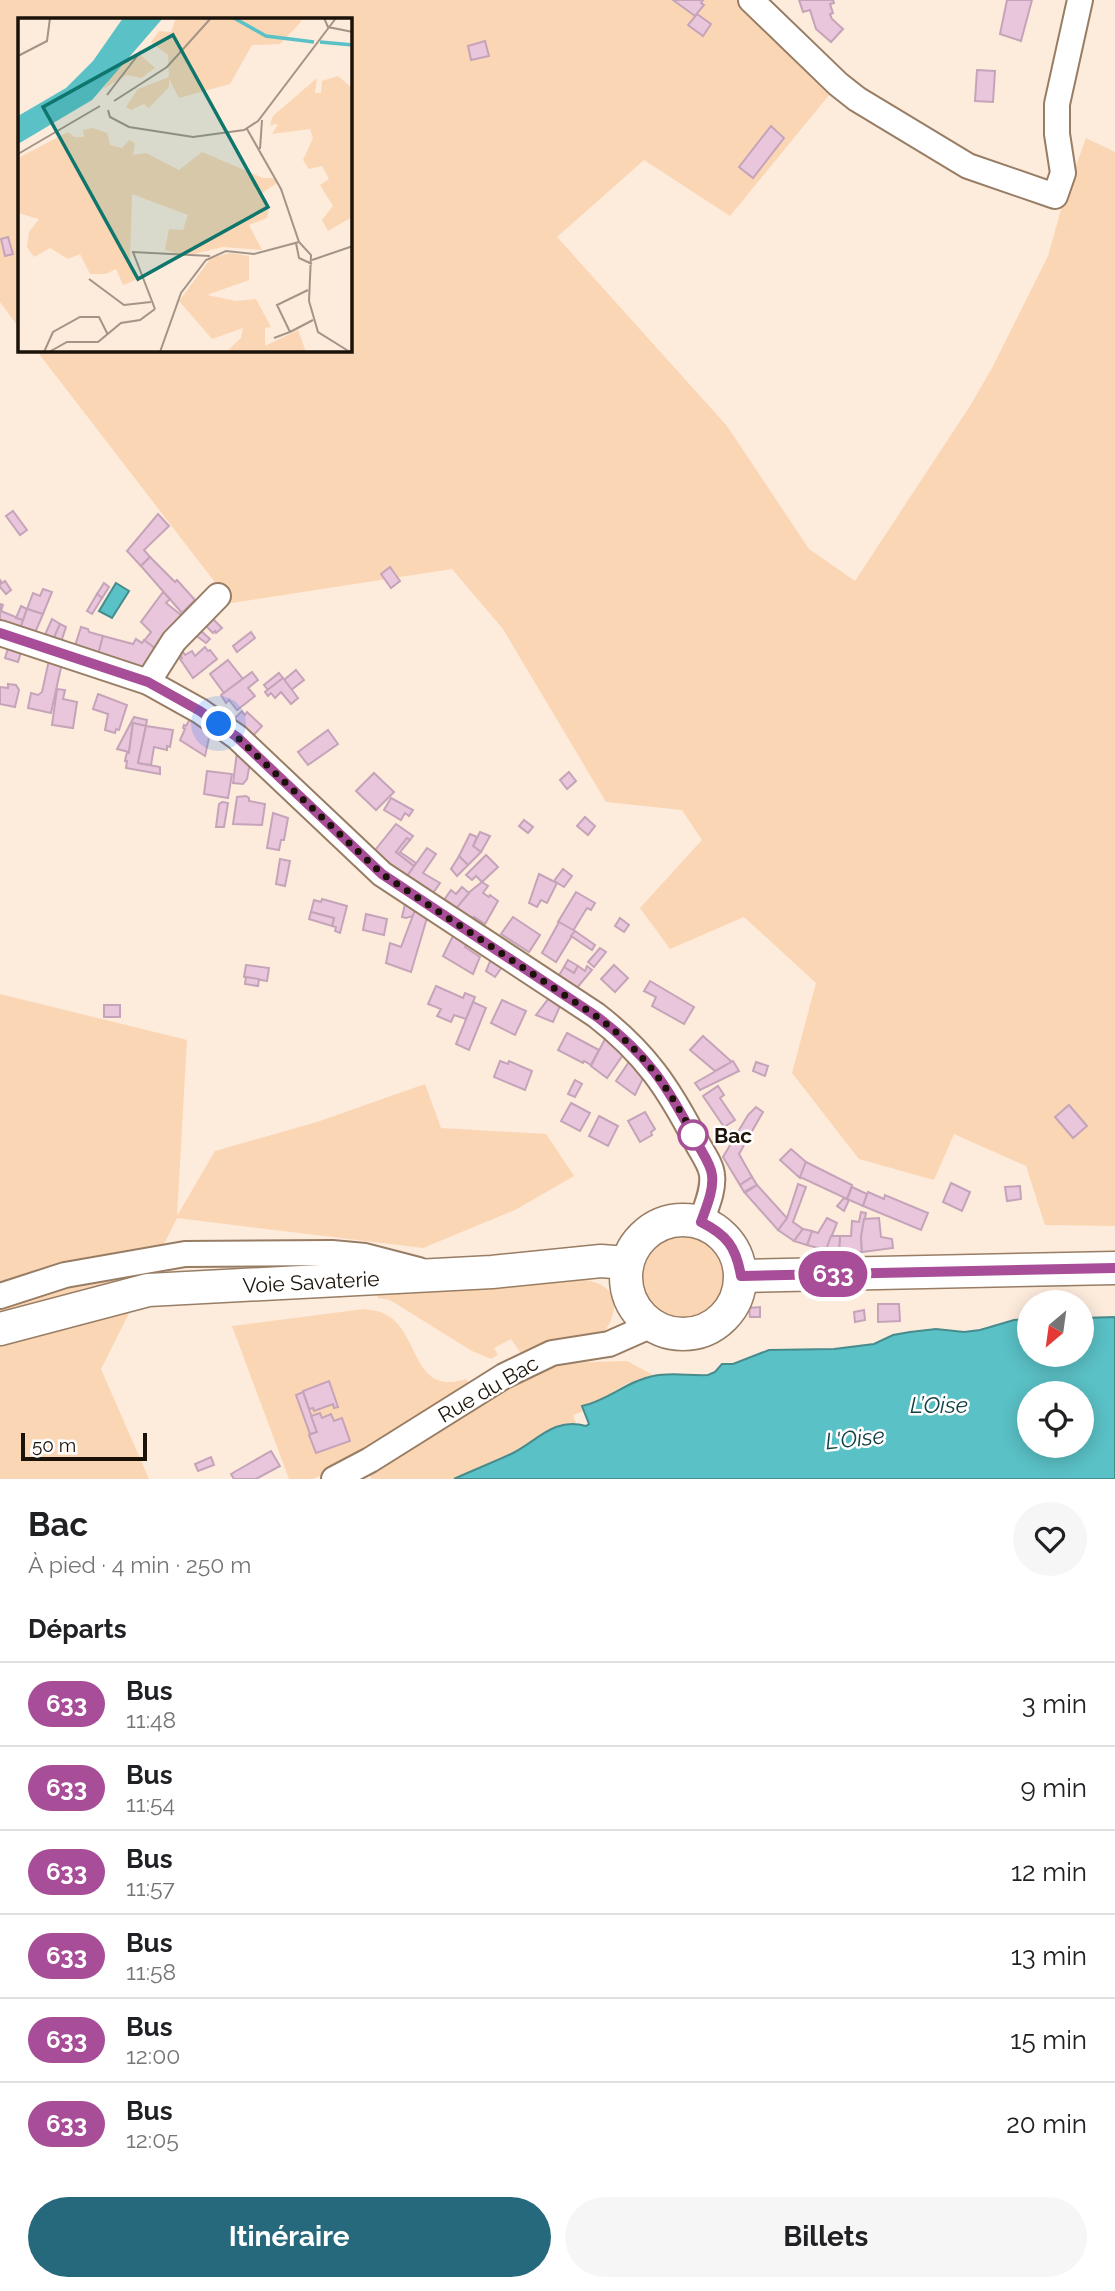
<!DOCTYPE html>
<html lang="fr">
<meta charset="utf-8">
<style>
:root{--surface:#fff;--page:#f6f6f6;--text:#202124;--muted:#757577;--line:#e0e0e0;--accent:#27697c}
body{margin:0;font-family:Raleway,sans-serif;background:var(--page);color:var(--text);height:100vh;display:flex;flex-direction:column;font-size:26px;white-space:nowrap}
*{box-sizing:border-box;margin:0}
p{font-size:23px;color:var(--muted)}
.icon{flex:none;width:38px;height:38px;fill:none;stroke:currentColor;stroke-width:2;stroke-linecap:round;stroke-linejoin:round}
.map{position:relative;height:1479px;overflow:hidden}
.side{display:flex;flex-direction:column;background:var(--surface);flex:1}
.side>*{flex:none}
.badge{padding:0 14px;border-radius:23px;font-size:24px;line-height:46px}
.needle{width:46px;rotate:209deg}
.fabs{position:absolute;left:1017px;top:1290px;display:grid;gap:14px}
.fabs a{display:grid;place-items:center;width:77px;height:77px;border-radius:50%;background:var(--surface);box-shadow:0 4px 18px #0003;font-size:35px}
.scale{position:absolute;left:21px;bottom:18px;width:126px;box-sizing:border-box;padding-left:7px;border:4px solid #1b1208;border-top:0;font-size:19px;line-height:24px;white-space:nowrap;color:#1b1208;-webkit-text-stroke:5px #fff;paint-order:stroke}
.you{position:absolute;width:35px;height:35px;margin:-18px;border:5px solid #fff;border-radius:50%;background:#1a73e8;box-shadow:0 0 0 10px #1a73e833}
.map>.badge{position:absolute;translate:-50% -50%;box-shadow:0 0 0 4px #fff}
h2{padding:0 28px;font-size:26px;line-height:63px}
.round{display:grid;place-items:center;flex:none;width:74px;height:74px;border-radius:37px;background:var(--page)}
.overview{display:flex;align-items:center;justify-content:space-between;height:119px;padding:0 28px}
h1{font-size:33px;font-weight:700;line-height:52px}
.cta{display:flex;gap:14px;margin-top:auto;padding:14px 28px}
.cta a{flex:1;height:80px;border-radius:42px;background:var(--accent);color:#fff;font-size:28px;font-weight:700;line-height:80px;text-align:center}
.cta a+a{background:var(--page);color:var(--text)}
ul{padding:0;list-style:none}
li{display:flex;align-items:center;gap:21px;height:84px;padding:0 28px;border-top:2px solid var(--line)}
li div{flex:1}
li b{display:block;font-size:26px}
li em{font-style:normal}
li .badge{min-width:77px;font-weight:700;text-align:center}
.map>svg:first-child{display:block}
</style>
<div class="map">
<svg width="1115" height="1479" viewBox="0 0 1115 1479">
<rect width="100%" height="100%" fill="#fdebdc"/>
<g fill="#fbd6b4">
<path d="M0,0H742L834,89L730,216L644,160L557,237L727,426L809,549L855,581L970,406L992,368L1048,256L1064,199L1086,138L1115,152V1226L1045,1225L1026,1166L954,1134L934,1180L859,1159L792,1073L816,983L744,917L670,949L640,908L702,840L682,810L606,802L503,629L452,569L231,603L36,350H350V19H19V328L0,302Z"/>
<path d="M0,994L187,1040L177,1216L215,1151L317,1122L425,1084L441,1128L546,1134L574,1176L515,1210L423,1248L177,1218L101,1369L149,1479H0Z"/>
<circle cx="683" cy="1278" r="43"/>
<path d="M582,1278C589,1281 597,1282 603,1286C622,1298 613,1322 602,1335L568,1337L542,1345L522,1355L511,1339L494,1348L498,1355L491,1359L472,1351L390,1300L378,1298V1291Z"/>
<path d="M364,1309C370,1310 379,1311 385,1314C421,1332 411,1397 466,1379L483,1402L537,1371L560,1363L627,1361L653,1375L626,1384L596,1403L582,1406L584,1411L573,1415L576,1423L549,1430L511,1454L454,1479H371L363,1457L313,1479H289L232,1326Z"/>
</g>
<g fill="#5ac1c6" stroke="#478c8d" stroke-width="2" fill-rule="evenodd">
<path d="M116,583L129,591L112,618L99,611Z"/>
<path d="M1115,1317V1479H454C473,1470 492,1463 511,1454C538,1441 553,1417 586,1426L589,1424L582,1406C607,1401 627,1381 653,1376C670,1372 690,1376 708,1375L715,1372L722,1364H733L769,1350L834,1349L874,1344L893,1335L910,1332L936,1329L964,1332L980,1330L1014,1320L1029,1319V1354H1082V1318ZM1029,1393H1082V1446H1029Z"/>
</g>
<g fill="#e9c6dc" stroke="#c5a4b9" stroke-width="2">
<path d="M673,0H703L701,3L704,5L695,16Z"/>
<path d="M799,0H833L834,3L830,4L833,13L830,14L832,19L843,29L831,42L816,29L810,10L803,12Z"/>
<path d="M1007,0H1032L1021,41L1000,34Z"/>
<path d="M697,14L711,24L703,36L688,25Z"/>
<path d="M485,41L489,56L471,60L468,46Z"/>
<path d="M977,70L995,71L993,102L975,101Z"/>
<path d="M771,126L784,138L753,178L739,167Z"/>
<path d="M8,237L13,254L5,256L1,239Z"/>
<path d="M13,511L27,530L20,535L6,516Z"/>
<path d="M158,514L169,526L144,550L150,557L141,566L127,551Z"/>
<path d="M150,557L175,582L177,580L195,600L182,613L141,566Z"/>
<path d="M390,567L400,581L391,588L381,574Z"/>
<path d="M0,580L2,583L5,581L11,590L6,594L0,587Z"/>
<path d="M104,583L109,587L102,598L97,594Z"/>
<path d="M43,589L52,592L43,614L27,609L33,593L40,596Z"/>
<path d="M163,592L170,599L166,603L181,615L156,649L144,641L151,632L141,622Z"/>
<path d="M97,594L102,598L92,614L87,611Z"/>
<path d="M0,604L3,605L1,611L23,620L19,632L0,625Z"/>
<path d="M21,606L27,609L23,620L16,618Z"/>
<path d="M27,609L43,614L34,635L19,632Z"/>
<path d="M212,618L222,628L216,633L215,631L213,633L205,625Z"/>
<path d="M52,619L60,624L53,640L44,637Z"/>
<path d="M60,624L66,627L61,642L53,640Z"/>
<path d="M81,627L88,629L89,632L103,636L98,655L75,646Z"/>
<path d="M200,630L210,639L206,643L195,635Z"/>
<path d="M251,632L255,638L237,652L233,646Z"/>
<path d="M103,636L133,644L136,639L142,643L144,640L156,649L142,668L98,655Z"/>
<path d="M205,647L208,651L210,650L217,659L193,678L180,659L182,658L180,654L183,652L185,655L192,651L195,656Z"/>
<path d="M8,648L21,652L18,662L5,658Z"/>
<path d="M49,660L62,663L51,713L28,708L31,693L38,695L42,692Z"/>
<path d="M228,660L243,679L224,693L210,674Z"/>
<path d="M296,670L304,680L291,690L284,680Z"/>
<path d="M252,672L258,680L248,688L255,696L237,710L229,700L226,703L221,695Z"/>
<path d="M279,673L283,678L268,690L264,685Z"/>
<path d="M283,678L298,698L291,704L281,692L275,698L271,693L268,696L265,692Z"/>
<path d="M8,684L16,685L19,690L15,707L0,704V687L8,688Z"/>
<path d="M57,689L65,690L63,699L77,702L73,728L52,725Z"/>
<path d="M98,694L127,705L119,730L116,729L115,733L105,730L108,714L93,709Z"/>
<path d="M242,711L245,715L247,712L262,726L252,737L234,719Z"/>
<path d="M134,717L147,720L146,726L133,723L129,752L117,749Z"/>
<path d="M191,717L211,729L205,756L180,740L185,729L183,728L184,725L186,726Z"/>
<path d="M133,723L146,726L138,763L160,767V774L126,768L127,761H125L127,752L129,753V752Z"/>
<path d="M146,726L173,730L170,747L167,746V750L154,747L151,765L138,763Z"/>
<path d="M328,730L338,744L308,765L298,752Z"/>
<path d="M237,752L250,763L247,779L243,784L233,783Z"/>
<path d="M207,771L232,774L228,798L204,794Z"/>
<path d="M569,772L576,781L567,789L560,780Z"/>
<path d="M374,773L394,792L376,810L356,791Z"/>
<path d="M246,796L249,798V801L265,804L262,825L233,824L237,797Z"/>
<path d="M391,798L413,810L409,816L405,813L401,820L384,810Z"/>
<path d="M222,802L228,803L224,827H216L219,804Z"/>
<path d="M273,813L288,818L284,840H281L279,850L267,848Z"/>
<path d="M585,817L595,826L588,835L577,826Z"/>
<path d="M524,820L533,827L528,833L519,826Z"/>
<path d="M396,824L413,836L410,840L407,838L396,852L414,866L405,879L372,854Z"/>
<path d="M480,832L490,836L481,852L473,846Z"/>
<path d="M470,834L477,837L473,846L481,852L468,865L459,856Z"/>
<path d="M407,838L410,840L400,852L416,863L414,866L396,852Z"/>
<path d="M427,848L436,854L423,873L440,883L431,896L405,879Z"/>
<path d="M486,855L498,867L482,882L476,876L472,880L466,875Z"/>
<path d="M459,856L468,865L457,876L451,869Z"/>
<path d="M280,859L290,861L285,886L276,884Z"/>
<path d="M563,869L572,876L564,887L554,881Z"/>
<path d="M539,874L557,883L547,903L541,900L537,907L529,903Z"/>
<path d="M482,882L488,886L483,893L489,897L490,895L498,901L485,924L474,917L471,922L454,911L462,898Z"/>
<path d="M462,887L469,893L454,911L442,903L451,890L456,894Z"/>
<path d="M576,892L595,903L591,910L587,908L573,931L558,922Z"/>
<path d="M322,899L347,906L340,933L335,931L336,927L332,926L334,918L311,912L314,900L321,902Z"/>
<path d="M405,904L415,910L413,916L406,918L402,917Z"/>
<path d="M415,910L427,918L411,972L386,963L390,943L401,947Z"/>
<path d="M311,912L334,918L332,926L309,919Z"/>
<path d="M366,914L387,919L384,935L363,930Z"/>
<path d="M513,917L540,935L529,952L501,934Z"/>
<path d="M620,918L629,925L624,932L615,926Z"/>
<path d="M559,922L575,931L556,962L542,953Z"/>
<path d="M575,931L595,945L592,950L571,936Z"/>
<path d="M454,934L468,942L465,947L480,957L473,974L443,956Z"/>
<path d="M600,948L606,952L594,967L588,962Z"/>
<path d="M491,959L502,967L495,977L486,971Z"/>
<path d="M568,960L578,966L574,973L564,967Z"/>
<path d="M246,965L269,968L267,981L244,977Z"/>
<path d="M614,965L628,978L615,992L601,979Z"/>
<path d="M578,966L585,971L587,966L592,970L576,989L558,977L564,967L574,973Z"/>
<path d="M246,977L259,979L258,986L245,984Z"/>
<path d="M650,981L694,1007L684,1024L652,1006L656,997L644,991Z"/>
<path d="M436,986L463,998L465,993L475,997L466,1019L454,1015L451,1022L437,1016L441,1009L428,1004Z"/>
<path d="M549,998L560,1006L553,1022L536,1015Z"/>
<path d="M502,1000L526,1011L515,1035L491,1023Z"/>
<path d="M473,1002L486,1008L469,1050L456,1044Z"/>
<rect x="104" y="1005" width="16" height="12"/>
<path d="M567,1033L599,1050L591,1065L584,1061L583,1063L558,1050Z"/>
<path d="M703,1036L732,1062L715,1071L690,1050Z"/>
<path d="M606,1037L622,1048L619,1052L623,1055L607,1078L591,1066Z"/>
<path d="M631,1059L644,1076L635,1095L616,1081Z"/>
<path d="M500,1061L508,1064L509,1061L532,1071L525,1090L494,1077Z"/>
<path d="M733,1061L739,1071L700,1090L695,1083Z"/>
<path d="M756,1062L768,1066L765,1076L753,1071Z"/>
<path d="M575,1080L582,1084L575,1097L568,1094Z"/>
<path d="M718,1086L724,1095L720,1098L735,1120L724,1127L703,1096Z"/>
<path d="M571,1103L590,1113L580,1131L561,1121Z"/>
<path d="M1069,1105L1087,1126L1073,1138L1055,1117Z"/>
<path d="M756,1107L763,1112L739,1154L752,1177L740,1185L723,1157L748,1115Z"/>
<path d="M645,1112L655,1129L651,1132L652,1135L640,1142L628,1121Z"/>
<path d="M599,1116L618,1126L608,1146L589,1136Z"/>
<path d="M791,1149L806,1162L800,1178L780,1160Z"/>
<path d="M806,1162L852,1185L847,1199L800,1177Z"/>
<path d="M752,1177L757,1185L744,1192L740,1185Z"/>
<path d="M951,1183L970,1192L962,1211L943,1202Z"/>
<path d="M798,1184L806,1187L793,1222L803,1229L794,1241L778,1230L787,1218Z"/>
<path d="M757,1185L787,1218L778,1230L745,1193Z"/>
<path d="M1020,1186L1021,1199L1007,1201L1005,1187Z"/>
<path d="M852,1187L867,1194L863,1206L847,1199Z"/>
<path d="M868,1192L884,1199L885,1195L928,1213L921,1230L863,1206Z"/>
<path d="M844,1198L849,1200L844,1211L837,1206Z"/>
<path d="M861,1212L866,1213L861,1237L862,1252L839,1251L840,1236H851L852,1221L859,1222Z"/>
<path d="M827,1218L837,1223L826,1250L807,1245L812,1231L818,1233Z"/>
<path d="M879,1218L881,1237L892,1239L893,1248L862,1252L861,1237L864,1219Z"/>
<path d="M803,1229L812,1231L807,1245L794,1241Z"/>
<path d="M831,1236H840L839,1251L826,1250Z"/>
<path d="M878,1304H899L900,1321L878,1322Z"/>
<path d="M760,1307V1317H750L749,1308Z"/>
<path d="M864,1310L865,1320L855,1322L854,1312Z"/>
<path d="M329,1381L338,1407L334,1408L333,1404L314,1411L313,1408L309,1409L303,1391Z"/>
<path d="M303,1392L317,1432L310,1434L296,1395Z"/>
<path d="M320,1413L322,1418L331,1414L334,1421L342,1418L350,1441L316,1453L309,1435L317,1432L311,1416Z"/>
<path d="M271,1451L280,1466L256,1479H234L231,1474Z"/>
<path d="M211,1457L214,1465L198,1471L195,1464Z"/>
</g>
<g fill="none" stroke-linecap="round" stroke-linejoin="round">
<g stroke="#987d65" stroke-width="28">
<g id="minor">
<path d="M751,0L838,84L857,99L968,166L1055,196L1063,173L1057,134V104L1080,0"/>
<path d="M0,633L148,682L200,711L237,737L382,874L596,1015C645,1053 668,1087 696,1141C701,1151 711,1164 712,1175C714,1190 706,1207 701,1222"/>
<path d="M148,682L174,641L218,596"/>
<path d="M0,1296L65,1275L185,1254L332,1253L365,1256L419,1270"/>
<path d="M334,1479L370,1460L504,1376L552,1353L609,1344L652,1325"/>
</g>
</g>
<g stroke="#987d65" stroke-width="35">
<g id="major">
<circle cx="683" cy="1277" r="57"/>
<path d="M741,1276L1115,1268"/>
<path d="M0,1329L148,1290L492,1272L601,1261L627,1263"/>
</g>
</g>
<use href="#minor" stroke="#fff" stroke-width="24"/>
<use href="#major" stroke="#fff" stroke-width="32"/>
</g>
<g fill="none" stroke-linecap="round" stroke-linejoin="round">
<g stroke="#fff" stroke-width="16">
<path id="line" d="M0,633L148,682L200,711L237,737L382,874L596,1016C647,1054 667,1085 696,1141C701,1151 711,1164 712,1175C714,1190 706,1208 701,1222C727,1235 736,1247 741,1276L1115,1268"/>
</g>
<use href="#line" stroke="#a84d97" stroke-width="10"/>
<path stroke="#1b1208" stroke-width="7" stroke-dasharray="0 12.6" d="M219,724L237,737L382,874L596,1016C644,1052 667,1085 695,1138L693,1135"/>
</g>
<circle fill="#fff" stroke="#a84d97" stroke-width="3.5" cx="693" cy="1135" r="14"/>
<g text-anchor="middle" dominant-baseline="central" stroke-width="5" stroke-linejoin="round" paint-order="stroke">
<g font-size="21" font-weight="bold" fill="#1b1208" stroke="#fff" text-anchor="start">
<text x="714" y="1135">Bac</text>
</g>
<g font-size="21" fill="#1b1208" stroke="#fff">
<text transform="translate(311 1282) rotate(-3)">Voie Savaterie</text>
<text transform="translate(488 1389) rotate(-30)">Rue du Bac</text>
</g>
<g font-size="23" font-style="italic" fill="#124245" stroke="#fff">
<text x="939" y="1404">L’Oise</text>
<text transform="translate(855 1438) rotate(-6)">L'Oise</text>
</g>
</g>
<g transform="translate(18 18)">
<rect width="334" height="334" fill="#fdebdc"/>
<path d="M158,0H282L283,4L262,26L234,27L212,66L161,80L151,61V69L131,90L126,86L113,92L108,89L120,71L151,59L150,37L133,24L141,13L153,14ZM120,35L137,50L123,60L109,57L85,71L106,41L114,43ZM320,58L334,70V199L310,213L304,202L315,188L302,167L311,161L304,148L291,151L285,142L295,120L292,111L254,116L260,106L252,107L255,98L299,60L297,75H303L304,63ZM75,110L89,115L92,127L104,130L111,122L117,125L115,137L128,135L161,152L184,134L245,160H256L259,165L244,175L251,189L249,200L231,207L244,232L205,229L167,238L147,232L151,211L165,212L170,197L114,176L112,243L120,261L105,267L98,251L88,256H72L62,236L50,241L32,230L16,239L9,229L11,214L21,201L0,195V140L50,114L56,119H66L65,112ZM212,235L231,238V262L189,277L218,283L238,281L253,309L247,310V328L280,312L288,334H208L223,320L225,310L194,321L161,283L193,240Z" fill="#fbd6b4"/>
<path d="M105,0H145L74,82L0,126V98L48,70L75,43Z" fill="#5ac1c6"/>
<path fill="none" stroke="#5ac1c6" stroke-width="3.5" d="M216,0L248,18L296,24M302,24L335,27"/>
<path fill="none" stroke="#a39487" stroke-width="2" d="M306,0L310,9L335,14M0,38L29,23L32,0M89,77L123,33M96,83L149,49L193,0M90,92L92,99L111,109L175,119L226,112L240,103L318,0M229,111L263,171L281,224L293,237L291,283L300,314L332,334M242,131L244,102M0,136L82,88M278,225L281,240L294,246M294,242L335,228M71,261L106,287L133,284M137,291L115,234L192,238M272,314L295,302M256,320L272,314L259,287L290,272M26,334L35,314L62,299H81L90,317M31,334L49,324H80L103,305L122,302L137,291M142,334L163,275L188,242L208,233L236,236L281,224"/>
<path fill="#0f766e" fill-opacity="0.15" stroke="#0f766e" stroke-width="3.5" d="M155,17L250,189L120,261L25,89Z"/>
<rect width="334" height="334" fill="none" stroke="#1b1208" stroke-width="3.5"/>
</g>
</svg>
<div class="fabs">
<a><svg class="needle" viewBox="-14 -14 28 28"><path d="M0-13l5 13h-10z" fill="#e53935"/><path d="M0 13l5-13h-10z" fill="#757577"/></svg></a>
<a><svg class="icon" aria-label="locate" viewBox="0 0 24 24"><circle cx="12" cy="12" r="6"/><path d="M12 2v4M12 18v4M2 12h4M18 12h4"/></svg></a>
</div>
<div class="scale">50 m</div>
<div class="you" style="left:219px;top:724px"></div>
<b class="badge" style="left:833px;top:1274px;background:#a84d97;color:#fff">633</b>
</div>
<section class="side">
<div class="overview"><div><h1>Bac</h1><p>À pied · 4 min · 250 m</p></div><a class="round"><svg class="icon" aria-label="heart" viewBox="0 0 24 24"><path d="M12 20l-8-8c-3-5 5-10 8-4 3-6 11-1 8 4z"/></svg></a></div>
<h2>Départs</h2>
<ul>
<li><span class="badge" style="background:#a84d97;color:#fff">633</span><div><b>Bus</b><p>11:48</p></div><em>3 min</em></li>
<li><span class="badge" style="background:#a84d97;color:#fff">633</span><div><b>Bus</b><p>11:54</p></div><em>9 min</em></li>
<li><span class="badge" style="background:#a84d97;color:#fff">633</span><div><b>Bus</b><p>11:57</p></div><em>12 min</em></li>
<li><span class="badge" style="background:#a84d97;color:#fff">633</span><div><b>Bus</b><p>11:58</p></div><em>13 min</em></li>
<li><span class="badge" style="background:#a84d97;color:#fff">633</span><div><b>Bus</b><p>12:00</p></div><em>15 min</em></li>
<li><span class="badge" style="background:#a84d97;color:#fff">633</span><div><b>Bus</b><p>12:05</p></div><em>20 min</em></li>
</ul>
<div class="cta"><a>Itinéraire</a><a>Billets</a></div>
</section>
